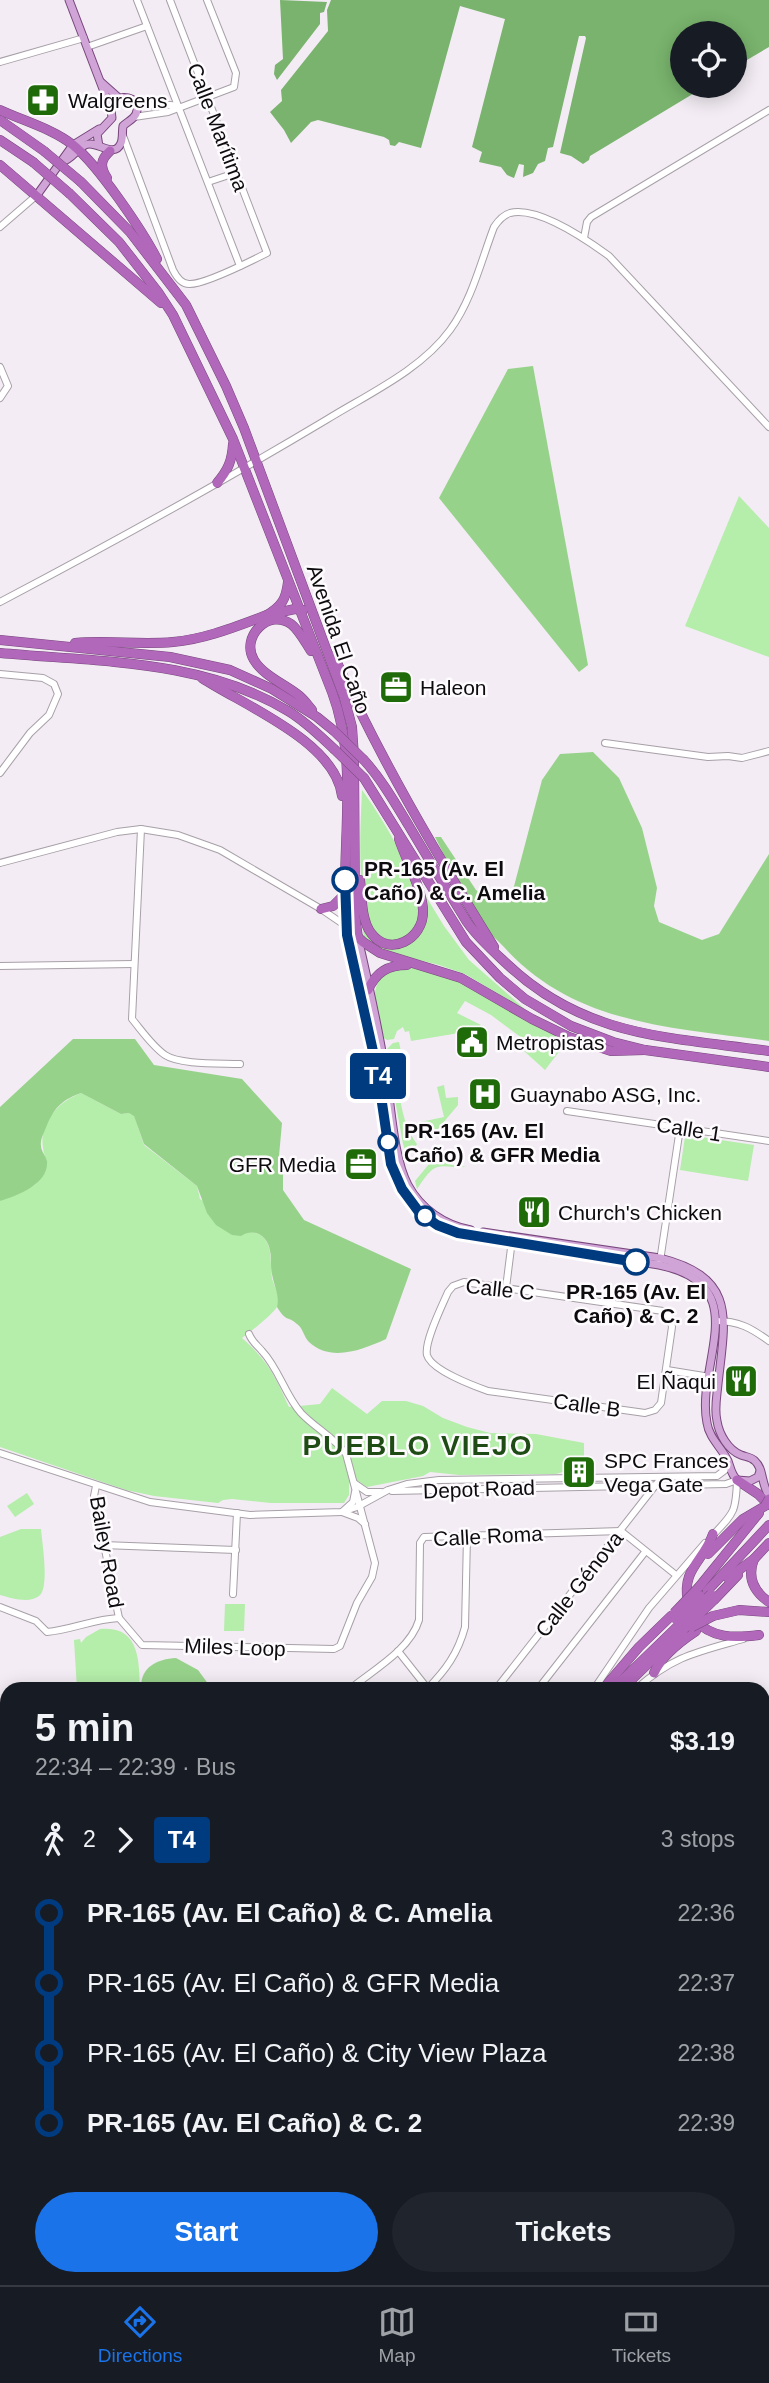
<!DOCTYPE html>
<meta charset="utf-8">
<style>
:root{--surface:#171b24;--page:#20242c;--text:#f1f3f6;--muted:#9ea1a6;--line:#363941;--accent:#1a73e8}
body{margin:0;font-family:Helvetica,sans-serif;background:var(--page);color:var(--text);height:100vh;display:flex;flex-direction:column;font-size:26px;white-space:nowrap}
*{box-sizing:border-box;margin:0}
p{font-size:23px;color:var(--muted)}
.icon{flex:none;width:38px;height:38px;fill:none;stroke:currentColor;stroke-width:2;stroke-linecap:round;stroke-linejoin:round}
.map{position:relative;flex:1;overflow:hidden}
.sheet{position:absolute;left:0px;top:1682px;width:770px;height:604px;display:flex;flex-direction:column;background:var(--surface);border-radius:21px 21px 0 0;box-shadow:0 4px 18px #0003}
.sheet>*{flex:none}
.badge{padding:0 14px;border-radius:5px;font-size:24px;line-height:46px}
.buttons{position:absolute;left:670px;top:21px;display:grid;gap:14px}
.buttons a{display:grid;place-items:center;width:77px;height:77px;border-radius:50%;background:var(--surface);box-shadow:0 4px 18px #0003;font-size:35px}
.map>.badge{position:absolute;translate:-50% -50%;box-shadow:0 0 0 4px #fff}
.legs{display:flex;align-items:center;gap:10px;height:77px;padding:0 35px;font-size:23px}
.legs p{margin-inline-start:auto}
.overview{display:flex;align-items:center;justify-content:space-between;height:119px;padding:0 35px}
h1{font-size:38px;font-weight:700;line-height:52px}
.primary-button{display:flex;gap:14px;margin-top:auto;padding:14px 35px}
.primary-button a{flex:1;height:80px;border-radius:42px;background:var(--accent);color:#fff;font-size:28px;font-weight:700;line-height:80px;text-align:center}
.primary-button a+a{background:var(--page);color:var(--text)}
ul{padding:0 35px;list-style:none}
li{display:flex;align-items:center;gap:24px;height:70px;font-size:26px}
li i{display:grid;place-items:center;width:10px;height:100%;margin:0 9px;background:currentColor}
li i::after{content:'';width:18px;height:18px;margin:-9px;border:5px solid;border-radius:50%;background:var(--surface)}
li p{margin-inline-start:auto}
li:first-child i{background:linear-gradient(#0000 50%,currentColor 0)}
li:last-child i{background:linear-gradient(currentColor 50%,#0000 0)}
.menu{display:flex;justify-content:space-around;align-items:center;height:98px;border-top:2px solid var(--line);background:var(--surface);font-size:19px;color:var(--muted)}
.menu a{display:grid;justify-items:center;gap:4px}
.menu .selected{color:var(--accent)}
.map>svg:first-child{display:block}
</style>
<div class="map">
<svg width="769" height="2285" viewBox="0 0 769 2285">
<rect width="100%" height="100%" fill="#f3ecf4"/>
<g fill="#b5edaa">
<path d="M739,496L769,528V657L685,626Z"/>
<path d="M362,790C381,816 425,886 420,917C419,923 413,931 410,936C401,939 392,942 383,938C353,923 361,821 362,790Z"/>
<path d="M422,890L444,926L469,960L527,1011L465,974L439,965L383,951L364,937L358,903L364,926L385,945L420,933Z"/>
<path d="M410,967L443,975L461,982L561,1036L565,1044L545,1070L524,1051L530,1044L491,1015L465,1001L457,1013L481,1025L478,1028L481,1033L472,1035L471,1031L411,1041L409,1031L405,1032L403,1027L397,1031L394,1039L387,1040L384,1038C377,1012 367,995 384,972Z"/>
<path d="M399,1042L404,1067L396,1069C400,1095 401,1123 417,1144L412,1152L405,1150L403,1144L386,1050L393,1043Z"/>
<path d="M444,1085L446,1098L458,1097V1105L432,1136L422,1138L413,1129L411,1124L444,1117L437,1087Z"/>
<path d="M81,1093L121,1114L129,1113L134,1115L144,1145L197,1186L200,1199L248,1232C253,1232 258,1233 263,1237C273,1246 270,1265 272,1278C274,1287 281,1296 278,1305C274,1314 251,1331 242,1338C268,1361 275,1376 289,1407L320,1404L332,1388L367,1414L382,1401H406L423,1406L443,1418L467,1427L490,1433L536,1434L584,1443V1457L566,1460V1471L556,1474L459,1475L430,1472L423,1476L367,1487L358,1481L349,1483V1495L344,1503H271L232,1499L223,1500L218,1503L154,1496L126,1490L0,1447V1201L36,1184L47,1161C33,1131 53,1104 81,1093Z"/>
<path d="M688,1135L754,1145L748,1181L680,1170L685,1137Z"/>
<path d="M434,1158L458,1167L467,1166C456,1170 441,1162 432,1170C426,1175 421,1183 417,1189L415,1181Z"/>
<path d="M27,1493L34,1504L15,1517L7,1506Z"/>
<path d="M21,1529H41C42,1542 50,1589 39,1596C29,1604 11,1598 0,1595V1537Z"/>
<path d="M225,1604H245L244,1631H224Z"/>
<path d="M100,1629C140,1625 139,1661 140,1689H77L74,1640L80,1639L81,1643L86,1637Z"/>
</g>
<g fill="#97d28b">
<path d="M533,366L588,665L579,672L439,498L508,369Z"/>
<path d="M593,752L619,778L642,828L657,888L654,906L659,922L702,940L719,934L769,854V1041C671,1027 574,1025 503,946C496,939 487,931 481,923C463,897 450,866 435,837H441L476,890L492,901L513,890L542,780L560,754Z"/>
<path d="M73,1039H135L154,1065L242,1079L282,1123L279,1156L283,1173V1190L304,1220L411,1269L386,1339C364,1349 331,1363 309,1342C304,1337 303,1328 297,1324C287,1315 287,1323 277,1307C280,1296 274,1286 272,1274C270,1266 272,1258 270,1251C268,1236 254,1227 241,1236L232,1235L216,1225L207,1213L197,1186L144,1144L134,1116L129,1113L121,1114L81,1093C59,1101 53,1110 45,1130C43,1135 40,1140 41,1146C41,1151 46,1156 47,1161C49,1184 17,1196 0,1201V1107Z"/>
<path d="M176,1658L198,1670L212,1689H141C140,1667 157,1659 176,1658Z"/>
<path d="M7,1819V1903L0,1907V1824Z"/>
</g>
<g fill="#79b36d">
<path d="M280,0L327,2L324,12L320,13V24L277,80L274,74L275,65L283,59Z"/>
<path d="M331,0H769V47L735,67V33H682V86H706L590,156L589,160L583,164L571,156L560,153L586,38L585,36H579L553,147L548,148L545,161L538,164L533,173L523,177L524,165L519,164L514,178L507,175L501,167L479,162L482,152L472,147L505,19L460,6L421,148L399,142L395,146L390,145L389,140L384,137L318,120L311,122L291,143L284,130L270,112L282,101L281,90L328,31L327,10Z"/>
</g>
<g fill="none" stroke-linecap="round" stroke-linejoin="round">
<g stroke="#a7a0a7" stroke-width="8">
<g id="minor">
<path d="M137,0L240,266"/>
<path d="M87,47L147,26"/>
<path d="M0,62L84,38"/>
<path d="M134,101C153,110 166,101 179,107"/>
<path d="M134,117L168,112L234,87L236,73L207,0"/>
<path d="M122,133L173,270C176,276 181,284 189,284C204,285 251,261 267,253L170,0"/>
<path d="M208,182L235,173"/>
<path d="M0,227L37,195"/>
<path d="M584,238L587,222L591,217L769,110"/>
<path d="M0,367L8,386L0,398"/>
<path d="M0,602C110,544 219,484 326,420C368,394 421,370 450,330C472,300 481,261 494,227C498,221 503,215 510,213C538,206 587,240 609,256L769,427"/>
<path d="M0,674L43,678L54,684L58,694L49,715L30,733L0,773"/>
<path d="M605,743L708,757L728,756L742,758L769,751"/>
<path d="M141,829L132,1019C142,1031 152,1046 165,1055C180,1065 221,1063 240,1064"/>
<path d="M0,863L117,832L141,829L178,835L220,850L321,909L346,926"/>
<path d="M0,966L134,964"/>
<path d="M567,1111L769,1141"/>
<path d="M660,1261L680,1128"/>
<path d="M464,1282L663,1311L670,1318L672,1327L661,1403L655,1410L645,1413L488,1391C474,1386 431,1370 427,1355C424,1342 442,1306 448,1292L453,1286Z"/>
<path d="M506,1288L512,1240"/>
<path d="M716,1321C739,1321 751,1328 769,1341"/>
<path d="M667,1370L710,1377"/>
<path d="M0,1453L150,1502L250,1515L342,1512L357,1507L388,1490L407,1484L439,1480L717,1476L725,1470L728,1461"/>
<path d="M354,1483L367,1492H381"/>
<path d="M96,1486L94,1496L119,1618"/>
<path d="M392,1491L726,1484L737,1480C736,1512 734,1513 713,1535"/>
<path d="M355,1492L353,1502L342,1512L358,1518L365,1524"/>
<path d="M103,1545L236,1550"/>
<path d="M233,1594L237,1513"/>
<path d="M0,1607L36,1621L47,1632C71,1630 94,1619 119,1618L142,1645L334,1649L340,1646L357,1603L372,1577L375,1563L346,1454C334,1437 315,1428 301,1413C285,1395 279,1369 262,1351C257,1345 252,1342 249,1334"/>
<path d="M398,1651L428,1689"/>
<path d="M350,1689C373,1670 410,1650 419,1620L420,1543L424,1537L621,1531L676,1575"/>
<path d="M427,1689C446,1670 458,1653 465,1627L467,1536"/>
<path d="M496,1689L658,1482"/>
<path d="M538,1689L645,1552"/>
<path d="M594,1689L649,1608L705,1543"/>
<path d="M636,1689C673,1656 697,1652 743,1639"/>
<path d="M763,1804L769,1799"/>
<path d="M763,1930L769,1929"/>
<path d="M0,1957L7,1952"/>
<path d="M0,2039L7,2035"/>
<path d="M763,2164L769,2152"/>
<path d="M763,2216L769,2227"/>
<path d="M763,2253L769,2254"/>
<path d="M112,2278L117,2285"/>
<path d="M518,2278V2285"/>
<path d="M737,2278L740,2285"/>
<path d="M0,2284L8,2278"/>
<path d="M155,2285L166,2278"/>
<path d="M349,2285V2278"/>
</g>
</g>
<g stroke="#78477d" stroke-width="9">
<g id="major">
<path d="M69,0L111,110"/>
<path d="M101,82L119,98"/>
<path d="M62,162C72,159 76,150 85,145C96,139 114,160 121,143C123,139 122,131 123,126C127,122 134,119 136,114C142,99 125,94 115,100L111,110L112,118L97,134L99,146"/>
<path d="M37,195L73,145L99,129"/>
<path d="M346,926L377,1069L391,1164L402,1189L414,1206L437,1225L459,1233L659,1265C757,1285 695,1364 707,1423C709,1438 722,1448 728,1461C731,1469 731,1474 737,1480L750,1481L758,1477L760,1471"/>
<path d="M358,938C368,981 378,1026 385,1069C391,1101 393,1157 408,1185C421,1209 444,1225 471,1230"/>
<path d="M483,1232L660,1258C738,1278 725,1319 718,1384C717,1396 714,1409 717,1421C719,1434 728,1450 741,1455C746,1457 751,1457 755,1461C764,1469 761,1485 769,1495"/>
<path d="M0,2141L7,2136"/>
<path d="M437,2278V2285"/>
<path d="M443,2285V2278"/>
</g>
</g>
<g stroke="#78477d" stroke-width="10">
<g id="highway">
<path d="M0,110C24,121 53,129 73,145C98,165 142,230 157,259"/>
<path d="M0,120L44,151"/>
<path d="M0,140L33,162"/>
<path d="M0,165L161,303"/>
<path d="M107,178C100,167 100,160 110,151"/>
<path d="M81,182L130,232L186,305L226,386L244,428L344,697L352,727L354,757L355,916L358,938"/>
<path d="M70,194L119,242L158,292L173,315L233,439L332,692C360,766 340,849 346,926L363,942L380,953L461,978L532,1019L569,1037L611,1051L645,1050"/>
<path d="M217,483C228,470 232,461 233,444"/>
<path d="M267,615L295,609L303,610"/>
<path d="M0,640L170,657L230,670L272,689L317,717L333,730"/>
<path d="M75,643C108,640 140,645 173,642C206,639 237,626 267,615C282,606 286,599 288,582"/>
<path d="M311,651C305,642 299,630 291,624C269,608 240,637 254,660C263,675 284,684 297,694C303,698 307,704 312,710"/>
<path d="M0,653C97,662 202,659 288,711C305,721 320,736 334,749"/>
<path d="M334,656C379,757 436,853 494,947"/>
<path d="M202,678C243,705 336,742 342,796"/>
<path d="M364,760C382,780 395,803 409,826C428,858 447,890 467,922C478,938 493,951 507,964C585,1038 670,1037 769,1051"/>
<path d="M364,778L466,942L500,978L525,999L571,1026L613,1042L645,1050L769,1067"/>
<path d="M360,880C362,896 361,920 371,933C389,958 424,939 423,911C423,891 406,860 399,839"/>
<path d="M321,909L333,906L345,894"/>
<path d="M368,990C376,972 388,965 407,965"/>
<path d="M737,1480L758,1494L769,1505"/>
<path d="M708,1554L743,1519L765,1506"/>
<path d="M754,1559C747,1577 753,1591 769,1602"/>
<path d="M728,1578L754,1559L769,1543"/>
<path d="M699,1587L759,1513"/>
<path d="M707,1591L769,1525"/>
<path d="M715,1599L738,1575"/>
<path d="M688,1602C681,1569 704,1561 713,1534"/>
<path d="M713,1616L739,1610L769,1612"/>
<path d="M694,1619C712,1639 734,1638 759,1635"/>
<path d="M654,1673C661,1657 681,1641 696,1631"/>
<path d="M603,1689L639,1647L671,1616"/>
<path d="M613,1689L680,1624"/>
<path d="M622,1689L684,1629"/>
<path d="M647,2278L649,2285"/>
<path d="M658,2278L660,2285"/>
<path d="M667,2278L670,2285"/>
<path d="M678,2278L680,2285"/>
</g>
</g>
<use href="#minor" stroke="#fff" stroke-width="6"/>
<use href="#major" stroke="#d0a4d6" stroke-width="7"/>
<use href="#highway" stroke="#b168ba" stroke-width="9"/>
<g stroke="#78477d" stroke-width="10" stroke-linecap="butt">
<g id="highway-bridge">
<path d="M44,151L81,182"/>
<path d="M33,162L70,194"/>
<path d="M333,730L364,760"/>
<path d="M334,749L364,778"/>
<path d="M765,1506L769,1499"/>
<path d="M674,1613L699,1587"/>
<path d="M675,1619L700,1596"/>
<path d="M680,1624L711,1594"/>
<path d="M692,1627L713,1616"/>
<path d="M684,1629L715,1599"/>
</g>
</g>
<use href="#highway-bridge" stroke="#b168ba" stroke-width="9"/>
</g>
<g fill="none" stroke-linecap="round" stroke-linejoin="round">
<g stroke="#fff" stroke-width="16">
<path id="line-1" d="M345,880L347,935L377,1069L391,1164L402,1189L419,1212L437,1225L458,1233L636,1262"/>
</g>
<use href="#line-1" stroke="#003b80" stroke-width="10"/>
</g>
<defs>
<g id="pharmacy-square" transform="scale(1.75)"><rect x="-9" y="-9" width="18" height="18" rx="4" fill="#1f6a09" stroke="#fefbfe"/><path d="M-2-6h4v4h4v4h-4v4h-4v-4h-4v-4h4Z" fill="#fff"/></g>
<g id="office-square" transform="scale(1.75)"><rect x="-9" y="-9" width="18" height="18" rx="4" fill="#1f6a09" stroke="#fefbfe"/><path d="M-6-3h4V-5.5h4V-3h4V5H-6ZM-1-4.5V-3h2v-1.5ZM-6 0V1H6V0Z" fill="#fff"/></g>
<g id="civic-square" transform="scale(1.75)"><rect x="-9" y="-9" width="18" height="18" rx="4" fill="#1f6a09" stroke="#fefbfe"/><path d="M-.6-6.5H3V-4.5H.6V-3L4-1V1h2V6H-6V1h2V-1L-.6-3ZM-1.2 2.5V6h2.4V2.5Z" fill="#fff"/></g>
<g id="hospital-square" transform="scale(1.75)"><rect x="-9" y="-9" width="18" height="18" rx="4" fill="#1f6a09" stroke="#fefbfe"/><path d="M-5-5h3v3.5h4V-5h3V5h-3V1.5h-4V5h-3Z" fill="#fff"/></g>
<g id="restaurant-square" transform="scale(1.75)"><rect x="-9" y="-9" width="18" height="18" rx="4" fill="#1f6a09" stroke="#fefbfe"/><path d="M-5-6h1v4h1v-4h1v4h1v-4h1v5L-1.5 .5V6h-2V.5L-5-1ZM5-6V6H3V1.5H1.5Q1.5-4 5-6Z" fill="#fff"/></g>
<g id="building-square" transform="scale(1.75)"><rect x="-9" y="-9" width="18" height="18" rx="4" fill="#1f6a09" stroke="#fefbfe"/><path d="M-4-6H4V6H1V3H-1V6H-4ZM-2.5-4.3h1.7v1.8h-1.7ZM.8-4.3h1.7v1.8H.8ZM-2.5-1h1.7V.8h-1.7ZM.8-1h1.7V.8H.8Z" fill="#fff"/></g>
</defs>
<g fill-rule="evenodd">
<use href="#pharmacy-square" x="43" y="100"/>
<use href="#office-square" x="396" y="687"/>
<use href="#civic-square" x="472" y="1042"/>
<use href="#hospital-square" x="485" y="1094"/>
<use href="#office-square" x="361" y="1164"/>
<use href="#restaurant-square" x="534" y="1212"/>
<use href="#restaurant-square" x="741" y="1381"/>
<use href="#building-square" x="579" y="1472"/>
</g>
<g fill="#fff" stroke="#003b80" stroke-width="3.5">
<circle cx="345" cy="880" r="12"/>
<circle cx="388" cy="1142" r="9"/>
<circle cx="425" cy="1216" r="9"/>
<circle cx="636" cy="1262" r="12"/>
</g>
<g text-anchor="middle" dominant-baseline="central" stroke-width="5" stroke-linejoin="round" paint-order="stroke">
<g font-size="21" fill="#0d0b0d" stroke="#fefbfe" text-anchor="start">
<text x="68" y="100">Walgreens</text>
<text x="420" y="687">Haleon</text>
<text x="496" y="1042">Metropistas</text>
<text x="510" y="1094">Guaynabo ASG, Inc.</text>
<text x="336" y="1164" text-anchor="end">GFR Media</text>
<text x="558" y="1212">Church's Chicken</text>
<text x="716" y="1381" text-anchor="end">El Ñaqui</text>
<text x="604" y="1460">SPC Frances<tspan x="604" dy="24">Vega Gate</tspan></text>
</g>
<g font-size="21" fill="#0d0b0d" stroke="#fefbfe">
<text transform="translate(218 127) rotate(69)">Calle Marítima</text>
<text transform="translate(339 639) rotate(71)">Avenida El Caño</text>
<text transform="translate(689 1129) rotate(9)">Calle 1</text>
<text transform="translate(500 1289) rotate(6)">Calle C</text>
<text transform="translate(587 1405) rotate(8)">Calle B</text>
<text transform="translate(479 1489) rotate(-2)">Depot Road</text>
<text transform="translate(488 1536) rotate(-3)">Calle Roma</text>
<text transform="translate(107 1552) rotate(80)">Bailey Road</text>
<text transform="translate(579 1584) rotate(-52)">Calle Génova</text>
<text transform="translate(235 1647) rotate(2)">Miles Loop</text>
</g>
<g font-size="21" font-weight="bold" fill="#0d0b0d" stroke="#fefbfe" text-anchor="start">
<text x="364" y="868">PR-165 (Av. El<tspan x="364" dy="24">Caño) &amp; C. Amelia</tspan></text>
<text x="404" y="1130">PR-165 (Av. El<tspan x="404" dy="24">Caño) &amp; GFR Media</tspan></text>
<text x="636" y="1291" text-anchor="middle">PR-165 (Av. El<tspan x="636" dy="24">Caño) &amp; C. 2</tspan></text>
</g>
<g font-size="28" font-weight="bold" letter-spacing="2" fill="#1e4c14" stroke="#fefbfe">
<text x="418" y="1445">PUEBLO VIEJO</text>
</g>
</g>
</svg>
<div class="buttons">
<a><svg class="icon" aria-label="locate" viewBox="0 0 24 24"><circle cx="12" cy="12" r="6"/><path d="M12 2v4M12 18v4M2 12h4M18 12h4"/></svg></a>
</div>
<b class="badge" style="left:378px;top:1076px;background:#003b80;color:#fff">T4</b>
<section class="sheet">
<div class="overview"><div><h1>5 min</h1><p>22:34 – 22:39 · Bus</p></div><b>$3.19</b></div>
<div class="legs"><svg class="icon" aria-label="walk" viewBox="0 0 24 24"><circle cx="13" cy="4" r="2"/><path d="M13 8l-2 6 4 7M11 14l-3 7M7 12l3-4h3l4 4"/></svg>2<svg class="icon" aria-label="forward" viewBox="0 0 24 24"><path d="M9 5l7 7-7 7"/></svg><b class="badge" style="background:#003b80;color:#fff">T4</b><p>3 stops</p></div>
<ul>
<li><i style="color:#003b80"></i><b>PR-165 (Av. El Caño) &amp; C. Amelia</b><p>22:36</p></li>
<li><i style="color:#003b80"></i><span>PR-165 (Av. El Caño) &amp; GFR Media</span><p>22:37</p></li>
<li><i style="color:#003b80"></i><span>PR-165 (Av. El Caño) &amp; City View Plaza</span><p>22:38</p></li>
<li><i style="color:#003b80"></i><b>PR-165 (Av. El Caño) &amp; C. 2</b><p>22:39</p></li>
</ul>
<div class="primary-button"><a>Start</a><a>Tickets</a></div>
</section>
</div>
<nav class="menu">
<a class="selected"><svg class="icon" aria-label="directions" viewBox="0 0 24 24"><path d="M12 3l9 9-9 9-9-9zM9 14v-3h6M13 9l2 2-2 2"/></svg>Directions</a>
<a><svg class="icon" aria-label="map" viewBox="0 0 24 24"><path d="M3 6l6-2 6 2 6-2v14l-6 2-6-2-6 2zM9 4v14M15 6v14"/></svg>Map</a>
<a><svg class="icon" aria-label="tickets" viewBox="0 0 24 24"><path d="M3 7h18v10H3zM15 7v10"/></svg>Tickets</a>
</nav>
